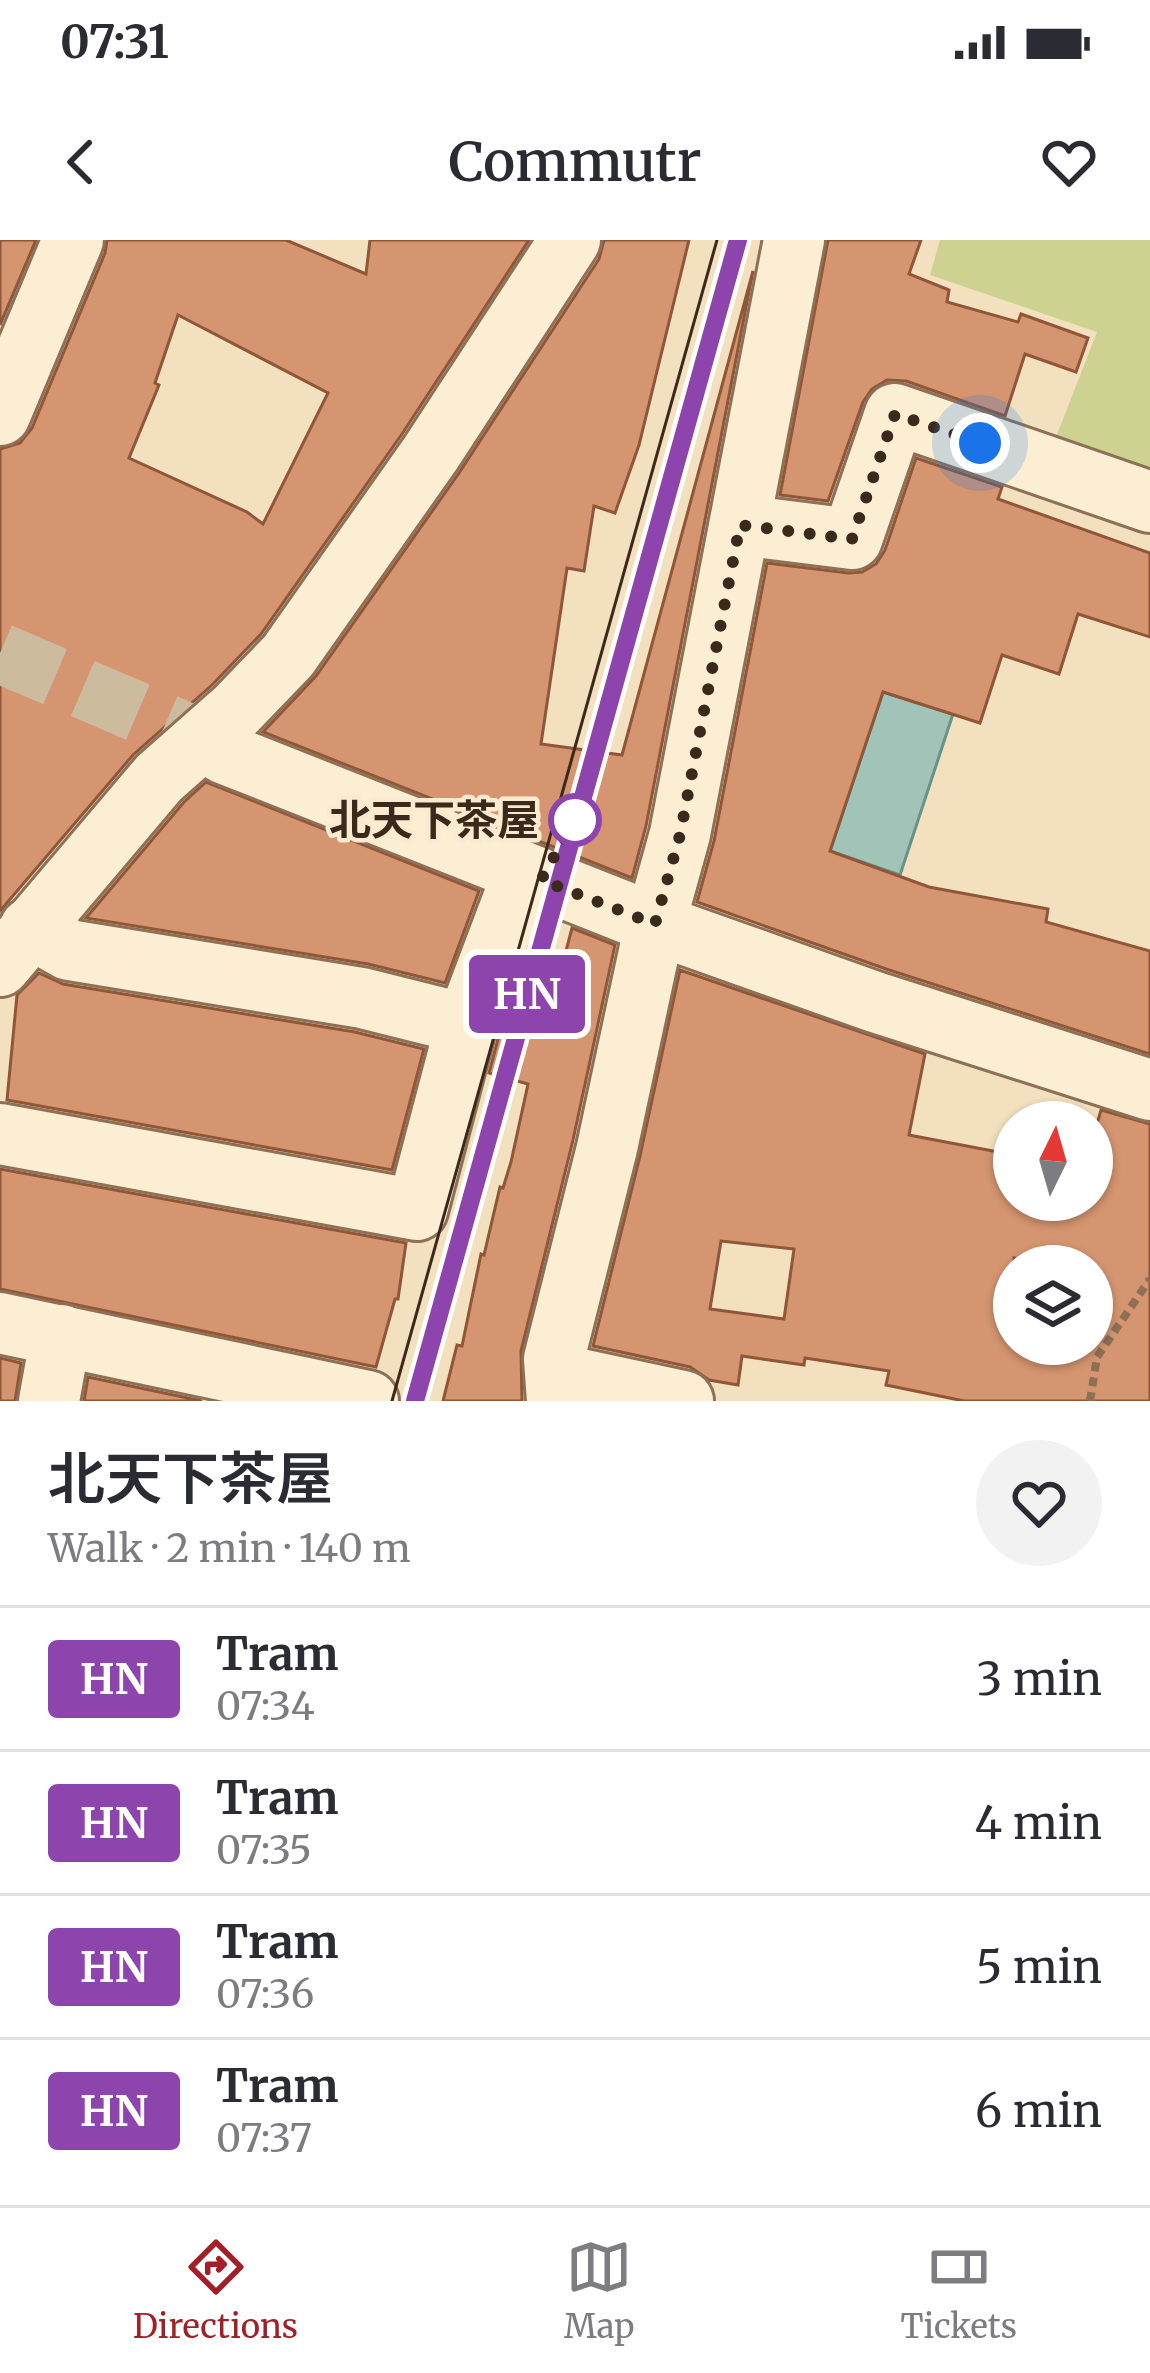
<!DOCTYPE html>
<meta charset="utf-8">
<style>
:root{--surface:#fff;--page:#f2f2f3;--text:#2b2b33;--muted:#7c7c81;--line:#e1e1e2;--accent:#a21f27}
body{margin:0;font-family:Merriweather,"Noto Sans JP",serif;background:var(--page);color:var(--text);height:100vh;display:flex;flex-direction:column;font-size:45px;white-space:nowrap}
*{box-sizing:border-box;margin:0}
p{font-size:39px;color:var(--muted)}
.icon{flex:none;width:66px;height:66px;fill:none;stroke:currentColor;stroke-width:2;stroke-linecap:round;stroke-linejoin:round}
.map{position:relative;height:1161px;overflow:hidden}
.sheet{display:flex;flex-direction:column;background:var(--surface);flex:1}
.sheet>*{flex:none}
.badge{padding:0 24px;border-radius:9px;font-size:42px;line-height:78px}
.needle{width:78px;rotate:5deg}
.tools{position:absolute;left:993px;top:861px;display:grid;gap:24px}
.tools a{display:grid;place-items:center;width:120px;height:120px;border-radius:50%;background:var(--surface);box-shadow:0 3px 9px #0004;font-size:60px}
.you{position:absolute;width:60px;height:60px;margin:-30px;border:9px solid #fff;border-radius:50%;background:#1a73e8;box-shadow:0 0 0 18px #1a73e833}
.map>.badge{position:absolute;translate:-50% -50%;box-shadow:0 0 0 6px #fff}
.round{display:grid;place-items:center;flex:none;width:126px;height:126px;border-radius:63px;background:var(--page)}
.headline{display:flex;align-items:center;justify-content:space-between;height:204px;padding:0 48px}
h1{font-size:57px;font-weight:600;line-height:90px}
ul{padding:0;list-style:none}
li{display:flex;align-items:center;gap:36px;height:144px;padding:0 48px;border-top:3px solid var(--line)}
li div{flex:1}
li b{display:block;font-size:45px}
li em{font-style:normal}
li .badge{min-width:132px;font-weight:700;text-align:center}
.status{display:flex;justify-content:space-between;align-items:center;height:84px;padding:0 60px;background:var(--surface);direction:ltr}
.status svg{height:33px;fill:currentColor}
header{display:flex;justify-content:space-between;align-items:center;height:156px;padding:0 48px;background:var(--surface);font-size:54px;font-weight:600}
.dock{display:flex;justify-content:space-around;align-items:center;height:168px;border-top:3px solid var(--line);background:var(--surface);font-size:33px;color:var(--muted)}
.dock a{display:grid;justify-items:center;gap:6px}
.dock .current{color:var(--accent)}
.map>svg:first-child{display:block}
</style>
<div class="status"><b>07:31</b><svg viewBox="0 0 49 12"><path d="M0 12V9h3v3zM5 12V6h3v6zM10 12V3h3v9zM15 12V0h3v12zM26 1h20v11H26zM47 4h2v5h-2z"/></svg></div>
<header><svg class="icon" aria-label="back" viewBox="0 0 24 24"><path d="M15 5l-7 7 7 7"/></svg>Commutr<svg class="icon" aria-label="heart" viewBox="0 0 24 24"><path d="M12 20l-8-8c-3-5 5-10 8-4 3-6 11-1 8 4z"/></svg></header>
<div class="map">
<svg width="1150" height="1161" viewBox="0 0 1150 1161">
<rect width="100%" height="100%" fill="#f2e0bf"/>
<path fill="#ced291" d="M940,0H1150V244L1051,210L1097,92L930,35Z"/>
<path fill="#a2c4b8" stroke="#689386" stroke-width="3" d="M883,452L953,474L900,635L830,611Z"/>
<g fill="#d59570" stroke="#8f5638" stroke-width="3" fill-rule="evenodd">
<path d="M0,0H36L0,85Z"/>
<path d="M107,0H286L366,34L370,0H529L402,194L261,394L212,445L133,515L0,671V209L20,203L32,188L105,13ZM178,75L328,153L263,284L247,272L129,218L159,145L155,143Z"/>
<path d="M604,0H689L639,205L615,273L594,266L584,331L567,328L541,504L622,515L753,31L646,586L632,638L263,492L316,436L459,233L599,19Z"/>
<path d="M828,0H921L909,34L949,50L947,62L1018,82L1021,74L1088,98L1076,132L1025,114L1005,176L906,141L887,140L872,149L863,162L828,261L780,255Z"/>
<path d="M916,218L1002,247L998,259L1150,313V397L1078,374L1059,434L1002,415L980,483L883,452L830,611L929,647L1048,669L1046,682L1150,711V814L886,729L697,662L714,601L767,323L848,333L862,332L876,324L885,310Z"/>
<path d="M206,542L479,651L445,743L368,724L86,678L184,562Z"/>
<path d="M572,688L615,705L573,900L521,1111L522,1161H443L457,1105L462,1106L481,1014L484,1015L500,947L503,948L511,922L528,844L489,833L499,795L521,735L557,745Z"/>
<path d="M680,730L925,814L909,895L1014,915V960H1092V901L1101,870L1150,884V1161H964L886,1145L889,1131L805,1118L804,1125L742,1116L738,1145L709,1140L690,1127L593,1106L640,916ZM721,1001L794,1009L784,1079L710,1069ZM1014,1018L1048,1026H1092V1104H1014Z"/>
<path d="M39,733L63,744L355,792L424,809L392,930L7,860L17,755Z"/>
<path d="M0,929L406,1003L398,1059H395L376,1127L0,1049Z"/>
<path d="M0,1118L21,1123L15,1161H0Z"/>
<path d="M88,1137L202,1161H84Z"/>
</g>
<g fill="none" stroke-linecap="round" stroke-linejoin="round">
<path stroke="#cdbb9e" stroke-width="60" stroke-dasharray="60 30" stroke-linecap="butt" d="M0,413L203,500L223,513"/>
<g stroke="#8d7055" stroke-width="66">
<g id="minor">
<path d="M0,175L73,0"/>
<path d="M740,285L852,299L895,174L1150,262"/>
<path d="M223,513L655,684L875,762L1150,850"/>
<path d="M30,688L69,710L362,758L466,784"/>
<path d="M0,726L159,538L236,470L288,416L431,213L570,0"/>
<path d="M0,894L417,970L466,784L523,633"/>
<path d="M0,1083L368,1161"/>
<path d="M557,1134L683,1161"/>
<path d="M49,1161L61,1095"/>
<path d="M557,1161L554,1119L607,908L655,684L680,594L794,0"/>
</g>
</g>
<path stroke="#8d7055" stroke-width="8" stroke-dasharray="9 6" stroke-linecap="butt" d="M1090,1161L1097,1117L1150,1039"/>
<use href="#minor" stroke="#fceed3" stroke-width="60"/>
<g stroke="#3b291b" stroke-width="3">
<path d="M615,439L738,0"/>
<path d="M392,1161L717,0"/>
<path d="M415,1161L520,780"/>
</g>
</g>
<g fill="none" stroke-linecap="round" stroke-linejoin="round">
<g stroke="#fff" stroke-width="27">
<path id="line" d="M415,1161L738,0"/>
</g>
<use href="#line" stroke="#8e44ad" stroke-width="18"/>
<path stroke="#3b291b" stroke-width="12" stroke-dasharray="0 21.6" d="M575,580L541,640L655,684L680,595L740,285L852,299L895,174L980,203"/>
</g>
<circle fill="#fff" stroke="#8e44ad" stroke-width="6" cx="575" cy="580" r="24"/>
<g text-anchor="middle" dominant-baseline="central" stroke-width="9" stroke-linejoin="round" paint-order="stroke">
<g font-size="42" font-weight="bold" fill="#3b291b" stroke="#f9ebcf" text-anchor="end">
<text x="539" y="580">北天下茶屋</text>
</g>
</g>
</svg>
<div class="tools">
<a><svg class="needle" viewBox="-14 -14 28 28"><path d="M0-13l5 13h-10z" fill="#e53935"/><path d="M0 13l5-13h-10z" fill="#7c7c81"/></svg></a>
<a><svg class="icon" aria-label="layers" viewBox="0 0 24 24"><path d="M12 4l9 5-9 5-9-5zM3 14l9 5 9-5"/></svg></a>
</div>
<div class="you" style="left:980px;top:203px"></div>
<b class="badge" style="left:527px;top:754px;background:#8e44ad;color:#fff">HN</b>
</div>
<section class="sheet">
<div class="headline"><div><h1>北天下茶屋</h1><p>Walk · 2 min · 140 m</p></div><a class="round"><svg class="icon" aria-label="heart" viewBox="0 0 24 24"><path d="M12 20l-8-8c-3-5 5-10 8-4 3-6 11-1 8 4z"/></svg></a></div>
<ul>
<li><span class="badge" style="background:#8e44ad;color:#fff">HN</span><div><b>Tram</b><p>07:34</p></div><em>3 min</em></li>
<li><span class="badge" style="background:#8e44ad;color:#fff">HN</span><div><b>Tram</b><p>07:35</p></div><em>4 min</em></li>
<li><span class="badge" style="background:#8e44ad;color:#fff">HN</span><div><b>Tram</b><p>07:36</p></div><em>5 min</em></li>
<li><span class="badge" style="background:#8e44ad;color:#fff">HN</span><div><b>Tram</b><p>07:37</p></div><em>6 min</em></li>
</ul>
</section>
<nav class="dock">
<a class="current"><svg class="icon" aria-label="directions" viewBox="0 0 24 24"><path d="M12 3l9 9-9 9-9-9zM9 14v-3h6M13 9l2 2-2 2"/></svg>Directions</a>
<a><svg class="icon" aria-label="map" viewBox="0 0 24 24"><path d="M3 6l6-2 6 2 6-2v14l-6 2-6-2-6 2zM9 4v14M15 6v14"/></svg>Map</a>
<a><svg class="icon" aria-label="tickets" viewBox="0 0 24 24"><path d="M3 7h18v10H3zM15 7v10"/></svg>Tickets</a>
</nav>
